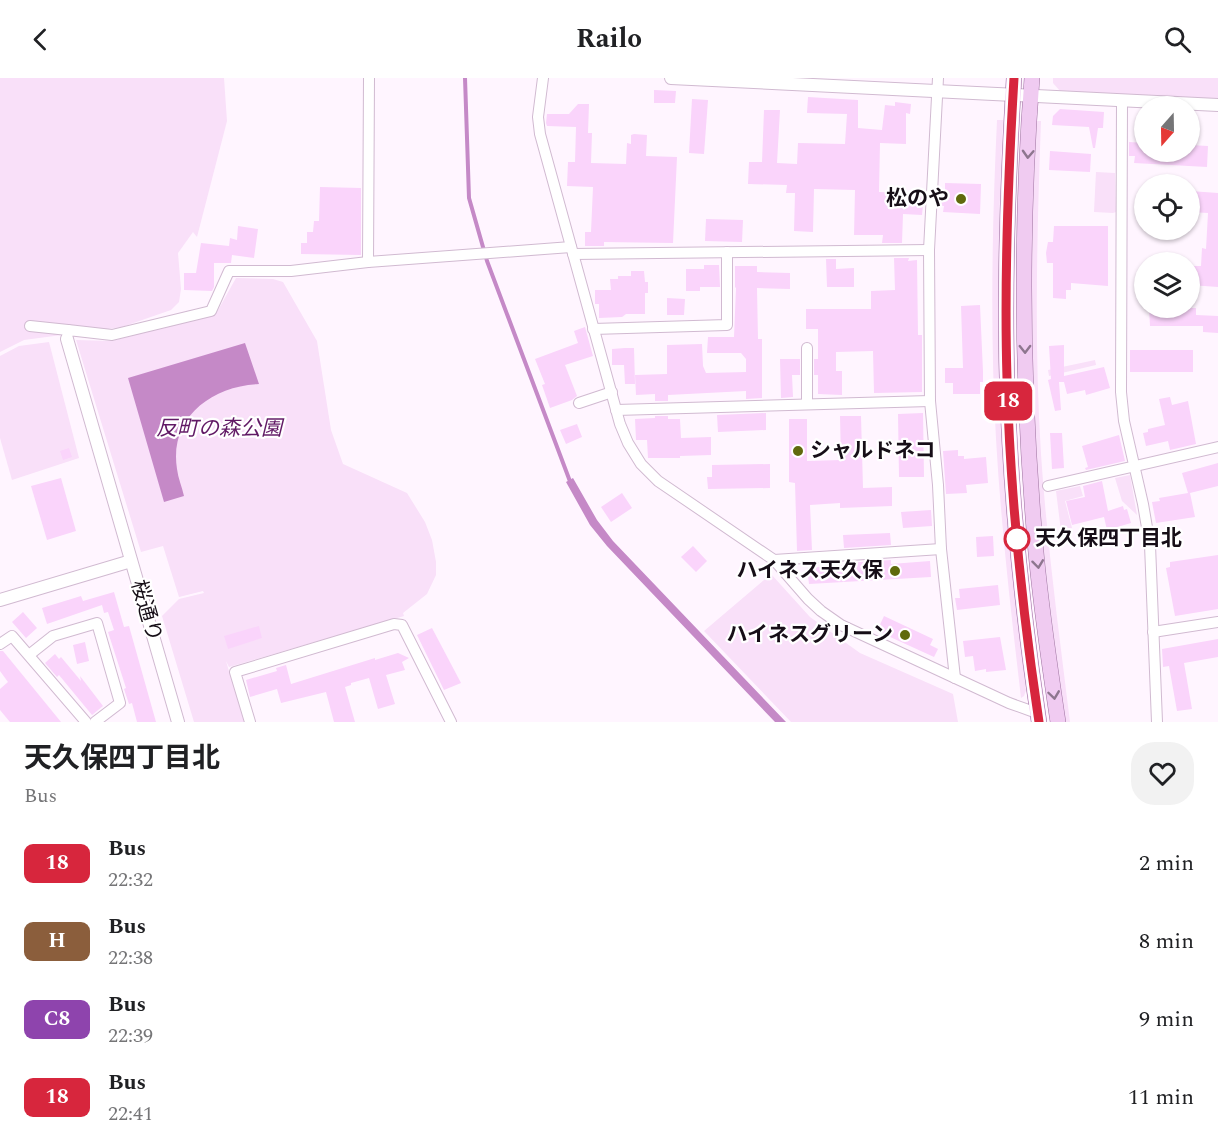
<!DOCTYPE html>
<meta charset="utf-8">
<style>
:root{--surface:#fff;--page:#f2f2f2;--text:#202124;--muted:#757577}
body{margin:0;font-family:Spectral,"Noto Sans JP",serif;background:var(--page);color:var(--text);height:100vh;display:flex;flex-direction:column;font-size:22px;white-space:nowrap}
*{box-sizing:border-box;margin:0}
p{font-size:20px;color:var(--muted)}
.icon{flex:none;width:33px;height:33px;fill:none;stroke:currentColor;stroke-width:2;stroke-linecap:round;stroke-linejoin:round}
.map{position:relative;height:644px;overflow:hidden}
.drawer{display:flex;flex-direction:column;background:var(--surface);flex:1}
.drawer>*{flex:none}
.badge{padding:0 12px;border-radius:9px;font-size:21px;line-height:39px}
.needle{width:39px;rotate:200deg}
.controls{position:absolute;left:1134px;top:18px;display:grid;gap:12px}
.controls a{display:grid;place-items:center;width:66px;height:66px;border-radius:50%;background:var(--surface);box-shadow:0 2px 4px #0004;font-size:30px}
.map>.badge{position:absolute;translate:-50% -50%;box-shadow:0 0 0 3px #fff}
.round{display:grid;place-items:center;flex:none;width:63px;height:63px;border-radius:24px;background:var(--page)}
.overview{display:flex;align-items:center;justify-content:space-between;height:102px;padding:0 24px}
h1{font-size:28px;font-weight:700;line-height:45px}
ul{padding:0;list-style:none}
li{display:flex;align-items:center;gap:18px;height:78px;padding:0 24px}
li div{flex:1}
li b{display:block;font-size:22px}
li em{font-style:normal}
li .badge{min-width:66px;font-weight:700;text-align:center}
header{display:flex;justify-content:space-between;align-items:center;height:78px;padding:0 24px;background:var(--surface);font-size:27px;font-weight:700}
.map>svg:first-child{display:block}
</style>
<header><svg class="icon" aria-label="back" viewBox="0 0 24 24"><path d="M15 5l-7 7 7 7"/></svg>Railo<svg class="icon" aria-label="search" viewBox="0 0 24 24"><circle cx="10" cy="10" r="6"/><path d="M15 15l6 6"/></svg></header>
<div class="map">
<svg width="1218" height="644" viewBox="0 0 1218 644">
<rect width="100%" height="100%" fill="#fff5ff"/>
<g fill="#f9e0f9">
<path d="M0,0H224L227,43L197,159L193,154L178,175L181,211L179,224L171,232L122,249L24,262L0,274Z"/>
<path d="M1053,0H1218V21L1061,14L1053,5Z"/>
<path d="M997,42H1003C998,148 996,254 1001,359C1006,444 1016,528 1026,612L1024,618L1021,620C1011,534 1001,448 996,361C990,255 992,148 997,42Z"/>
<path d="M1036,43H1041C1037,154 1034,265 1041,376C1047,466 1059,555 1070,644H1064C1057,581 1048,517 1042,454C1028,317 1030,180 1036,43Z"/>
<path d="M1096,94L1115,95L1116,134L1113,135L1094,134Z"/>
<path d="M236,200L273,201L283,204L317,263L331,352L343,386L407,415L425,444L432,462L436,484V497L427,516L403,535L404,538L229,589L226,583L244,644H194L162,538L179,521L204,515L203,513L179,519L163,468L141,474L76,262L112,263L217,234Z"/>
<path d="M49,264L79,380L12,402L0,360V278L19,268Z"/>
<path d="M1095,282L1096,287L1049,298L1048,292Z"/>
<path d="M1130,397L1137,437L1122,423L1115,400Z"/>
<path d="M1080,408L1083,418L1065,423L1072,450L1061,453L1056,413Z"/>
<path d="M771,496L810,539L860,575L953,616L958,644H791L704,553Z"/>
</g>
<g fill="#c589c7">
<path d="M245,265L259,306C211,308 169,340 177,391C178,400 182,409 184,418L164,424L128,300Z"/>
<path d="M573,400L597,442L613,463L786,644H775L607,468L590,447L566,404Z"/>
</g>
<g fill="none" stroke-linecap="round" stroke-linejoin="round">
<path stroke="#c589c7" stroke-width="4" d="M465,0L469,120L487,183L571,406"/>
</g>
<g fill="#fad4fb">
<path d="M654,12L676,13L675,25H654Z"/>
<path d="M808,19L858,22V50L882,52L885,27L895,28V24L911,26L910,36L906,35V66L880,65L879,114L924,116L922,137L903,136L902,165H882L883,157H854L855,112L814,111L813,154L794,153L795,115H786L787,107L748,106L749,84H762L764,32H780L777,85L797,86L798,65L845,66L847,36L807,35Z"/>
<path d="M692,21L708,22L704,76L689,75Z"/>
<path d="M578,26H589L588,55H592L591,85L626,86L627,65L631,66V57L634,56L647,57L646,78L677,79L673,165L604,164V168H585V154H591L593,109L567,108L568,84H575L576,49L547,48L546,45L547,36H569Z"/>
<path d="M1060,31L1104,34L1103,50H1098L1095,70H1093L1089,49L1052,47L1053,38Z"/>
<path d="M1129,64L1144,65V74H1190V67L1208,68L1207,89L1134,85L1135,78H1129Z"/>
<path d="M1050,73L1091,76L1090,94L1049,92Z"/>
<path d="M945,105L981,106L980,136L943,134L944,128H939V116L940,111H945Z"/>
<path d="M320,109L361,110V177L301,176V165H307V154H313L314,143H319Z"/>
<path d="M1190,113L1218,115V209L1190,207V188H1201L1202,170L1206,171L1208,135L1190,134Z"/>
<path d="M706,141L743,142L742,164L705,163Z"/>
<path d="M238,148L258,151L254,180L232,177L231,185H214V209L212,213L184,212V195H196L201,165L229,168L230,160L237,162Z"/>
<path d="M1054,148H1108V208L1071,205V212H1066V221L1053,220V185H1047L1046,175L1048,164H1053Z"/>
<path d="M894,180H909L908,183L917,182L918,257H922V314L874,315L873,273L836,274V293H842V317L818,316V297H814V281H818V251H806V231H871V213L895,212Z"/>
<path d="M826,181H836V191L854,190V209H827Z"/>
<path d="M704,187H719L720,209H700V213H686V191H704Z"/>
<path d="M735,188H757V194L790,195V211L757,210L758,261H762V320L746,321V313L668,317V323H655V316L636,317L635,297L667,296V267L702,266L703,288L706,295L746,294V281L741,275H707L708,259H734L736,210L735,209Z"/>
<path d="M631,193H644L645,204H648V215H645V236H626L622,239L599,240V226H595V212H611L610,201H618V198H631Z"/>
<path d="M667,220L685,221L684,237H667Z"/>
<path d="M980,227L983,294V304H980V316H953V305H945V290H963L961,228Z"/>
<path d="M1149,230H1196V237L1218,238V255L1203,254V248H1150Z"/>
<path d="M585,249L593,278L565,287L577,318L572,322L550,330L542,307L545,306L535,281L578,265L574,253Z"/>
<path d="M1064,267V298L1104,289L1110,310L1086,317L1085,312L1067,316L1064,304H1059L1061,332L1055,333L1048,302L1051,301L1049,268Z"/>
<path d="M625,270H634L635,306H625L624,287H612V271Z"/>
<rect x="1130" y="272" width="63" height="22"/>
<path d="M780,281H800V297H792L793,319L781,320Z"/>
<path d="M1170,319L1172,327L1188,323L1196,366L1170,372L1168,363L1146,368L1143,355L1148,354V351L1165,347L1159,321Z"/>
<path d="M766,335V352L718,354L717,337Z"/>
<path d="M923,335L924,399H899L898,336Z"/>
<path d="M655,338H668V341H680L681,360L711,359V377L680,378V380H648L647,362H636L635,341L655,340Z"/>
<path d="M840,338H861L863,410L892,409V428L840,430V425L810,427L812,472L797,473L795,405L789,404V341H807V383L841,382Z"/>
<path d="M577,346L582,359L566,366L560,352Z"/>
<path d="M1050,355H1062L1064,390L1052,391Z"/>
<path d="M1119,357L1125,383L1086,392L1085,390L1088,389L1082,368Z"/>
<path d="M69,370L72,379L63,382L60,373Z"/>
<path d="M958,372V378H964V381L986,379L988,405L966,407L967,415L946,416L943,373Z"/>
<path d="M1218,385V408L1190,415L1195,439L1156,445L1152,424L1160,423L1159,420L1188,415L1182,395Z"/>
<path d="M770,386V410L708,411L707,399H712V387Z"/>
<path d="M61,400L76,453L47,462L31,408Z"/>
<path d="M1102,403L1108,433L1123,428L1124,432L1127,431L1131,445L1107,452L1104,439L1072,447L1066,423L1085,419L1083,408Z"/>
<path d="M622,415L632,430L611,444L601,429Z"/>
<path d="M931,432L932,448L903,450L901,434Z"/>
<path d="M890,455L891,467L844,470L843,457Z"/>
<path d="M993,458L994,478L977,479L976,459Z"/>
<path d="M693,468L707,483L696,494L681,479Z"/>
<path d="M1218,477V531L1175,538L1166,490L1170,489V484Z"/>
<path d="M891,482V486L930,483L931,499L809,506L807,490L845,487V485Z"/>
<path d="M998,507L1000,527L957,532L955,520H960L959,511Z"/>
<path d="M114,514L124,549L129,548L156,644H137L132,625L129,626L124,611L126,610L108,554L114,552L108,534L104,535L102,527L47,546L42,530L81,518L83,523Z"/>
<path d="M23,534L37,550L26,560L12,544Z"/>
<path d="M884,538L933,561L930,567L938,571L934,579L877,553Z"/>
<path d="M259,548L262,560L228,571L224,558Z"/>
<path d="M432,550L461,605L444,612L417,557Z"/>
<path d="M1000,559L1006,592L986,594V591L975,593L973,578L965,579L963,563Z"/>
<path d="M1218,561V579L1184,585L1192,631L1177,633L1169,588L1163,589L1162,571Z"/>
<path d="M85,564L89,583L77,586L73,567Z"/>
<path d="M0,573H3L61,644H10L0,632V611L8,604L0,593Z"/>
<path d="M398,575L409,580L402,584L405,592L386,597L395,626L378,631L369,600L351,605V607L345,609L355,644H334L326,614L281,625L277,611L250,619L246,602L277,593L276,590L286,587L291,606L375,580V582Z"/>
<path d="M55,576L59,581L61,579L81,603L80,598L103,628L92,637L59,597L57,599L45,585Z"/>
</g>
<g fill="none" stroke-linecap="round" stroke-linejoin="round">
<g stroke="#d1bad1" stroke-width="12">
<g id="minor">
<path d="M543,0L538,39L540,56L620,346L628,365L641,386L658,403L774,482L808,521L821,533L841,547L1009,625L1037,635"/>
<path d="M938,0L929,172L930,323L938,407L941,471L955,600"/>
<path d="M1122,23L1121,314L1124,343L1143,426L1150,467L1157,644"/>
<path d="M573,176L929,172"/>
<path d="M368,184L369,0"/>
<path d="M30,248L68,252"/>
<path d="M593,251L727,247V174"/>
<path d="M67,261L68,252L112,257L211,233L229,193H291L368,184L571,169"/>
<path d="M807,270V326"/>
<path d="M579,325L612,314"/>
<path d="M616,332L930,323"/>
<path d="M1048,408L1218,369"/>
<path d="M774,482L941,471"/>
<path d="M1153,554L1218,544"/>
<path d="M0,566L12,558L86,644"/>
<path d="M29,577L53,558L97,545L120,625L95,644"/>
<path d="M250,644L235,594L394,546L402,547L451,644"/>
</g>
</g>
<g stroke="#d1bad1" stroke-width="14">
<g id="tertiary">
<path d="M671,0L1218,27"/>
<path d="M67,261L178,644"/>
<path d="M0,522L131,483"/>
</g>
</g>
<g stroke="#9d729f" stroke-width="16">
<g id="primary">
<path d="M1014,0C1008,100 1004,200 1007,300C1010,415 1022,530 1039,644"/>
<path d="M1032,0C1020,154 1022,310 1035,463C1040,524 1049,584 1058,644"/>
</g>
</g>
<use href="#minor" stroke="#fff" stroke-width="10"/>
<use href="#tertiary" stroke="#fff" stroke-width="12"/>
<use href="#primary" stroke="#f0cbf1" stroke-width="15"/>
</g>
<defs><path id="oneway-chevron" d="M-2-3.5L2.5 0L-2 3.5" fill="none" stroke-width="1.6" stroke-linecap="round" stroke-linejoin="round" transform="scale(1.5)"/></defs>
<g stroke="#8e768f">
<use href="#oneway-chevron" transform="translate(1028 76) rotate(93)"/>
<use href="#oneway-chevron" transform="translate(1025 271) rotate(89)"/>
<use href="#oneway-chevron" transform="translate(1038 486) rotate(83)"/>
<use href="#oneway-chevron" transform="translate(1054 617) rotate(82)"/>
</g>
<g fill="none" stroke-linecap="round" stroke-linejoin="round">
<g stroke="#fff" stroke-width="14">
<path id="line" d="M1014,0C1008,100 1004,200 1007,300C1010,415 1022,530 1039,644"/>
</g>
<use href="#line" stroke="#d7263d" stroke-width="9"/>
</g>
<g fill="#60690d" stroke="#fff" stroke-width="2">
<circle cx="961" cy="121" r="6"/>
<circle cx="798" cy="373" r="6"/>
<circle cx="895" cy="493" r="6"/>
<circle cx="905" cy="557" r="6"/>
</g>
<circle fill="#fff" stroke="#d7263d" stroke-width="3" cx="1017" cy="461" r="12"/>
<g text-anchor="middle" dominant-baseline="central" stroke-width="4.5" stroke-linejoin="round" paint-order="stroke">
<g font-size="21" font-weight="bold" fill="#160e17" stroke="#fff" text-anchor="end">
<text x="949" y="121">松のや</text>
<text x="810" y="373" text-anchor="start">シャルドネコ</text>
<text x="883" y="493">ハイネス天久保</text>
<text x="893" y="557">ハイネスグリーン</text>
</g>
<g font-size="21" font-style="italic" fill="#611965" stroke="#fff">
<text x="219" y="351">反町の森公園</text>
</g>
<g font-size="21" font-weight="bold" fill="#160e17" stroke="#fff" text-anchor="start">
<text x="1035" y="461">天久保四丁目北</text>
</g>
<g font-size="21" fill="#160e17" stroke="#fff">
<text transform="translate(146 533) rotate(74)">桜通り</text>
</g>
</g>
</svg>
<div class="controls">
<a><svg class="needle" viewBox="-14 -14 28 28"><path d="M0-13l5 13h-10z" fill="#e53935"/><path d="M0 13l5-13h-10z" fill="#757577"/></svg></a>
<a><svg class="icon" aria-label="locate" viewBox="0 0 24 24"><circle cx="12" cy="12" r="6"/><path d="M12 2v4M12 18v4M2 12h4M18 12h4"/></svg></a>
<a><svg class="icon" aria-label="layers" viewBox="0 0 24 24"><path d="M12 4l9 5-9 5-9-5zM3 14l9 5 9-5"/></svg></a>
</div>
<b class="badge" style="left:1008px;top:323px;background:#d7263d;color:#fff">18</b>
</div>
<section class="drawer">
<div class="overview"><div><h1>天久保四丁目北</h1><p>Bus</p></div><a class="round"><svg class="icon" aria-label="heart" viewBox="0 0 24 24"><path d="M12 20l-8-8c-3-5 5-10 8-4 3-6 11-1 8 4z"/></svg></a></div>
<ul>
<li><span class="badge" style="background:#d7263d;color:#fff">18</span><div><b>Bus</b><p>22:32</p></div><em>2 min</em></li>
<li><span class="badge" style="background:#8b5e3c;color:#fff">H</span><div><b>Bus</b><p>22:38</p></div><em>8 min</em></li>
<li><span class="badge" style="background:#8e44ad;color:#fff">C8</span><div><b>Bus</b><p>22:39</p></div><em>9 min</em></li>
<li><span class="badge" style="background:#d7263d;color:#fff">18</span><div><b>Bus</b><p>22:41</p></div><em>11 min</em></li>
</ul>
</section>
